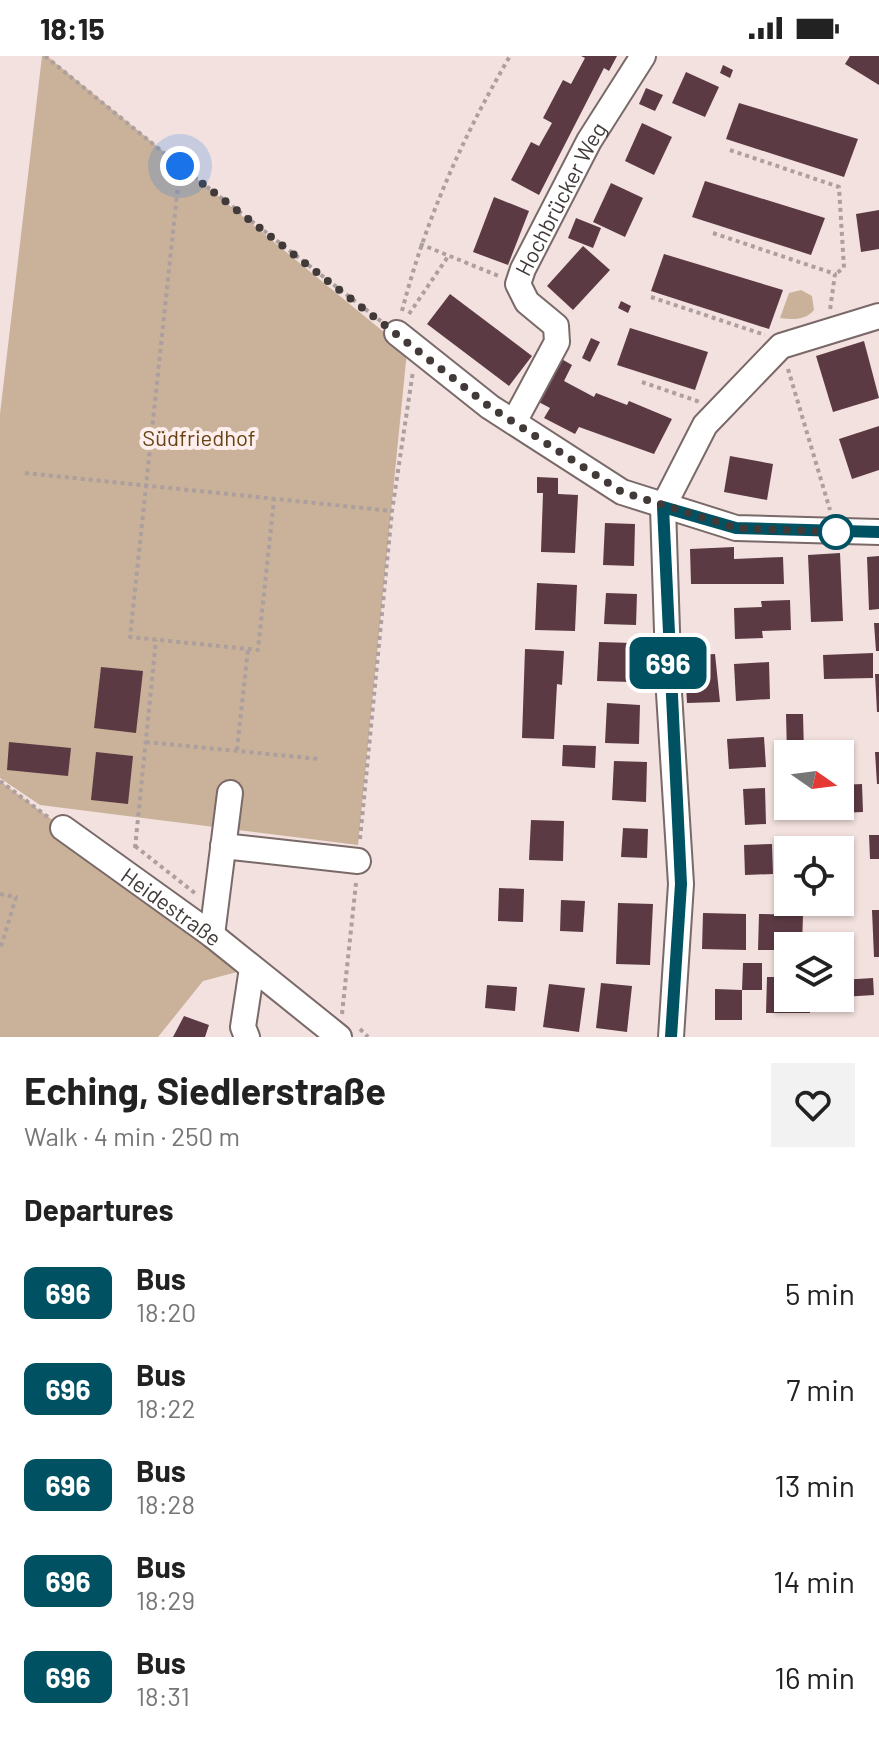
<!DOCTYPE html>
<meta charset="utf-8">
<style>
:root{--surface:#fff;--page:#f2f2f2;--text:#222;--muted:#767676}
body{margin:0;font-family:Barlow,sans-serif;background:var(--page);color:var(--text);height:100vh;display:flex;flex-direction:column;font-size:30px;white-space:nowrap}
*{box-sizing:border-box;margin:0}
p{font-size:26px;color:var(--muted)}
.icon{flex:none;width:44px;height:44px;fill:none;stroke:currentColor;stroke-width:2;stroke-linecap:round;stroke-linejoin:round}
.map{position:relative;height:981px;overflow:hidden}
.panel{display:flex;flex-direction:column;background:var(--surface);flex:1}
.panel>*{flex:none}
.badge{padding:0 16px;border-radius:12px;font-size:28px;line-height:52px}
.needle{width:52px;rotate:104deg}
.controls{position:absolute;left:774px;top:684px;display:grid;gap:16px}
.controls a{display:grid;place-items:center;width:80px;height:80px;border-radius:0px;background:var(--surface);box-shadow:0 2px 6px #0004;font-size:40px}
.you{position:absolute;width:40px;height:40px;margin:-20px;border:6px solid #fff;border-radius:50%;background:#1a73e8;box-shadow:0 0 0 12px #1a73e833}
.map>.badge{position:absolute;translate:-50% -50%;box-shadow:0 0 0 4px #fff}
h2{padding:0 24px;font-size:30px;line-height:72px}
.round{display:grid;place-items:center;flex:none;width:84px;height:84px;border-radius:0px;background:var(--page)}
.overview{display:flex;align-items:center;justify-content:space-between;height:136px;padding:0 24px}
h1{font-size:38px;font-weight:700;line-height:60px}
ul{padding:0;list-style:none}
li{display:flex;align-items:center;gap:24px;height:96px;padding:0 24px}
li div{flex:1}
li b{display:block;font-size:30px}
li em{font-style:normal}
li .badge{min-width:88px;font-weight:700;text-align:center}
.status{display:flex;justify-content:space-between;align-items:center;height:56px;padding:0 40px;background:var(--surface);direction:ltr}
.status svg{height:22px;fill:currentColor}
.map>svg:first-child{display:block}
</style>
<div class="status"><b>18:15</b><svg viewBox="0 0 49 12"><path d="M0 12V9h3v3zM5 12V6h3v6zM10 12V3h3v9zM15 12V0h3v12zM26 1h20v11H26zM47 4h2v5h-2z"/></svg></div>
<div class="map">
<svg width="879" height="981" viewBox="0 0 879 981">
<rect width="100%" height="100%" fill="#f3e1df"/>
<g fill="#c9b299">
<path d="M42,0H47L407,295L358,789L40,749L0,722V358Z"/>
<path d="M801,234L812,240L814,254C806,264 793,264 780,262L789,237Z"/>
<path d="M0,725L252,912L203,925L158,981H0Z"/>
</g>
<g fill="#5b3a44">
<path d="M581,0H617L609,15L604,12L539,139L511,124L531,86L539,90L552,67L543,62L563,24L571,28L585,2Z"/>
<path d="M850,0H879V29L845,8Z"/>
<path d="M723,9L733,14L730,22L720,17Z"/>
<path d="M686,16L719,31L705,61L672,47Z"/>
<path d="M646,32L663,39L655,55L639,48Z"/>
<path d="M739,47L858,83L844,121L726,83Z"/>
<path d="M642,67L672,81L654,119L625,105Z"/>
<path d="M705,125L825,162L811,199L692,161Z"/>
<path d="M611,127L643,142L625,181L593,166Z"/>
<path d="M494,141L529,155L508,209L473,196Z"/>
<path d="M879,154V193L861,196L856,158Z"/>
<path d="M576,162L601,172L593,192L568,182Z"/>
<path d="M583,190L610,214L573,254L547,230Z"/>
<path d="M664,198L783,234L769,273L651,235Z"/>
<path d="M450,238L532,300L509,330L427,268Z"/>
<path d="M621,245L631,250L628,257L618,252Z"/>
<path d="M630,272L708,296L695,334L617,309Z"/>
<path d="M591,282L600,286L590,306L582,302Z"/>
<path d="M864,285L879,342L833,356L816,300Z"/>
<path d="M558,301L572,309L564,325L594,341L596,337L627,349L629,345L672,363L654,398L579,371L575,378L544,362L550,352L535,344Z"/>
<path d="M879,370V414L852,423L839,383Z"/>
<path d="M730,400L773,408L767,444L724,436Z"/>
<path d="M537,421L558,422V438L578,439L575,497L541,496L543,437H537Z"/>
<path d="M605,467L635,468L634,510L603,509Z"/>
<path d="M734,491V503L783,501L784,528H691L690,493Z"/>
<path d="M840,497L843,565L811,566L808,499Z"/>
<path d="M879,500V553L869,554L867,501Z"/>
<path d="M537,527L577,529L575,575L535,574Z"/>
<path d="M606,537L637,538L636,569L604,568Z"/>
<path d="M790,544L791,574L762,575L763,582L735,583L734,552L762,551L761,545Z"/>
<path d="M874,567H879V595H876Z"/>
<path d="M599,586L632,587L631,626L597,625Z"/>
<path d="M525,593L564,595L562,629L557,628L554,683L522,682Z"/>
<path d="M873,597V622L824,623L823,599Z"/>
<path d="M715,598L720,646L687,647L685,613H697L696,599Z"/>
<path d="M769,606L770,643L736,645L734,608Z"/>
<path d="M101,611L143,615L136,677L94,672Z"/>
<path d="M875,618H879V656H877Z"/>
<path d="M607,647L640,649L639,688L605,687Z"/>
<path d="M786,658H803L804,698H787Z"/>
<path d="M764,681L766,711L729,713L727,683Z"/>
<path d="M9,686L71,692L68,720L7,714Z"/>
<path d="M563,689L596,690L595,712L562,710Z"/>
<path d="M96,696L133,700L128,748L91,744Z"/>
<path d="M875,696H879V728H877Z"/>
<path d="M614,705L647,706L646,746L612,744Z"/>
<path d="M862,728L863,756L840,757V729Z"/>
<path d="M765,732L766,768L745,769L743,733Z"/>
<path d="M531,764L564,765L563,805L529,804Z"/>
<path d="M623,772L648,773L647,802L621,801Z"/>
<path d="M869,779H879V803H870Z"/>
<path d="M839,781L840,794H816L815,783Z"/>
<path d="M772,788L773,818L745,819L744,789Z"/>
<path d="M499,832L524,833L523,866L498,865Z"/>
<path d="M561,844L585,845L583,876L560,875Z"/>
<path d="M618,847L653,848L650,909L616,908Z"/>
<path d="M872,854H879V901H874Z"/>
<path d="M703,857L746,858V894L702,893Z"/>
<path d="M759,858L803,859L802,890H788V894H758Z"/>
<path d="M743,907H762V934H742Z"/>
<path d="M767,921H788V942H810V957H766Z"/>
<path d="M873,922L874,939L842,941L841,924Z"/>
<path d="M601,927L632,930L627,976L596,972Z"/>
<path d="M549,928L585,932L579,976L543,971Z"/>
<path d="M487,929L517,931L515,955L485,952Z"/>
<path d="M715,933L742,934V964H715Z"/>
<path d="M184,960L209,969L205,981H173Z"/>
</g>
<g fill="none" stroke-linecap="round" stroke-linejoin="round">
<g stroke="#796968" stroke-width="28">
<g id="minor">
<path d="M397,277L490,351L622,436L736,472L879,476"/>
<path id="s1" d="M514,366L557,286L556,270L527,246L518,228L523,213L589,85L643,0"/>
<path id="s2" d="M63,772L212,879L339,981"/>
<path d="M223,790L358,805"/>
<path d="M212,879L230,737"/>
<path d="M247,981L243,971L252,912"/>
<path d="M671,981L681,828L669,637L663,451L705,369L781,290L879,260"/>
</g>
</g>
<g stroke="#ad9f9e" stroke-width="4" stroke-dasharray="4 4" stroke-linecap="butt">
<path d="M45,0L180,110L382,266"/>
<path d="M730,94L839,131L844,212L835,218"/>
<path d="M180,110L130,581L258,594L274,443"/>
<path d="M713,177L835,218L830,254"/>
<path d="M420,188L499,220"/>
<path d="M651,241L765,279"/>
<path d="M402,255C425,165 463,80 510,0"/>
<path d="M409,258L449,199"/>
<path d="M788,313L830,454"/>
<path d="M642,326L700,346"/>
<path d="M25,417L392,455"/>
<path d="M146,686L319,703"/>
<path d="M237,694L248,593"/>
<path d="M0,725L48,761"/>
<path d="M360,783L392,455L413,315"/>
<path d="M135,790L196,838"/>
<path d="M135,792L156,584"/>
<path d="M0,838L16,841L0,894"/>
<path d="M342,958L356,827"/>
<path d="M360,973L368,981"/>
</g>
<use href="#minor" stroke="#fff" stroke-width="24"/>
</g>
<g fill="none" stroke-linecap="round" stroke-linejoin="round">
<g stroke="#fff" stroke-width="18">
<path id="line" d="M671,981L681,828L663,451L736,472L879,476"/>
</g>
<use href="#line" stroke="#005262" stroke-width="12"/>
<path stroke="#413a39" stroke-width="8" stroke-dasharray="0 14.4" d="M180,110L490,351L622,436L736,472L836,476"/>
</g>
<circle fill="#fff" stroke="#005262" stroke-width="4" cx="836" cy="476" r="16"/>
<g text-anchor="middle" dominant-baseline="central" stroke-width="8" stroke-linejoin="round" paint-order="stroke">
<g font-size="22" fill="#413a39" stroke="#feefee">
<text stroke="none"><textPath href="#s1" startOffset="260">Hochbrücker Weg</textPath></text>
<text stroke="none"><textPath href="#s2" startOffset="134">Heidestraße</textPath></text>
</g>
<g font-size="22" fill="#674314" stroke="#feefee">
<text x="199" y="381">Südfriedhof</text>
</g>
</g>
</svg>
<div class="controls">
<a><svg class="needle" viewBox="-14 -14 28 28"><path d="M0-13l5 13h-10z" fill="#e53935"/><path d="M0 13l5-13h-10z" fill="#767676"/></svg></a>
<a><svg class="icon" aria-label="locate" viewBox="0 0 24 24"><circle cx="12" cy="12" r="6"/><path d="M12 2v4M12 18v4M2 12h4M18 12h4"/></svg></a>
<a><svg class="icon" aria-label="layers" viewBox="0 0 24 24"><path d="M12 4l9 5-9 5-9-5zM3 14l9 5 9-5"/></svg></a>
</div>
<div class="you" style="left:180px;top:110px"></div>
<b class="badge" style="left:668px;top:607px;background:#005262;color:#fff">696</b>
</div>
<section class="panel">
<div class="overview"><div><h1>Eching, Siedlerstraße</h1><p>Walk · 4 min · 250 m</p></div><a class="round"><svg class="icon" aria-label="heart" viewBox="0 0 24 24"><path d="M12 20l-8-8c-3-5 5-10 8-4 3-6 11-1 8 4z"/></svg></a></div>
<h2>Departures</h2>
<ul>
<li><span class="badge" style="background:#005262;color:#fff">696</span><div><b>Bus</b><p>18:20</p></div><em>5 min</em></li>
<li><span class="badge" style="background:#005262;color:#fff">696</span><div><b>Bus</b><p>18:22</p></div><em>7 min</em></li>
<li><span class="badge" style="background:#005262;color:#fff">696</span><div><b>Bus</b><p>18:28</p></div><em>13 min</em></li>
<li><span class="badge" style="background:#005262;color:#fff">696</span><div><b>Bus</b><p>18:29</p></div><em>14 min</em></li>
<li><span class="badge" style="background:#005262;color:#fff">696</span><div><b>Bus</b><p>18:31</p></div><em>16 min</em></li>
</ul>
</section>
